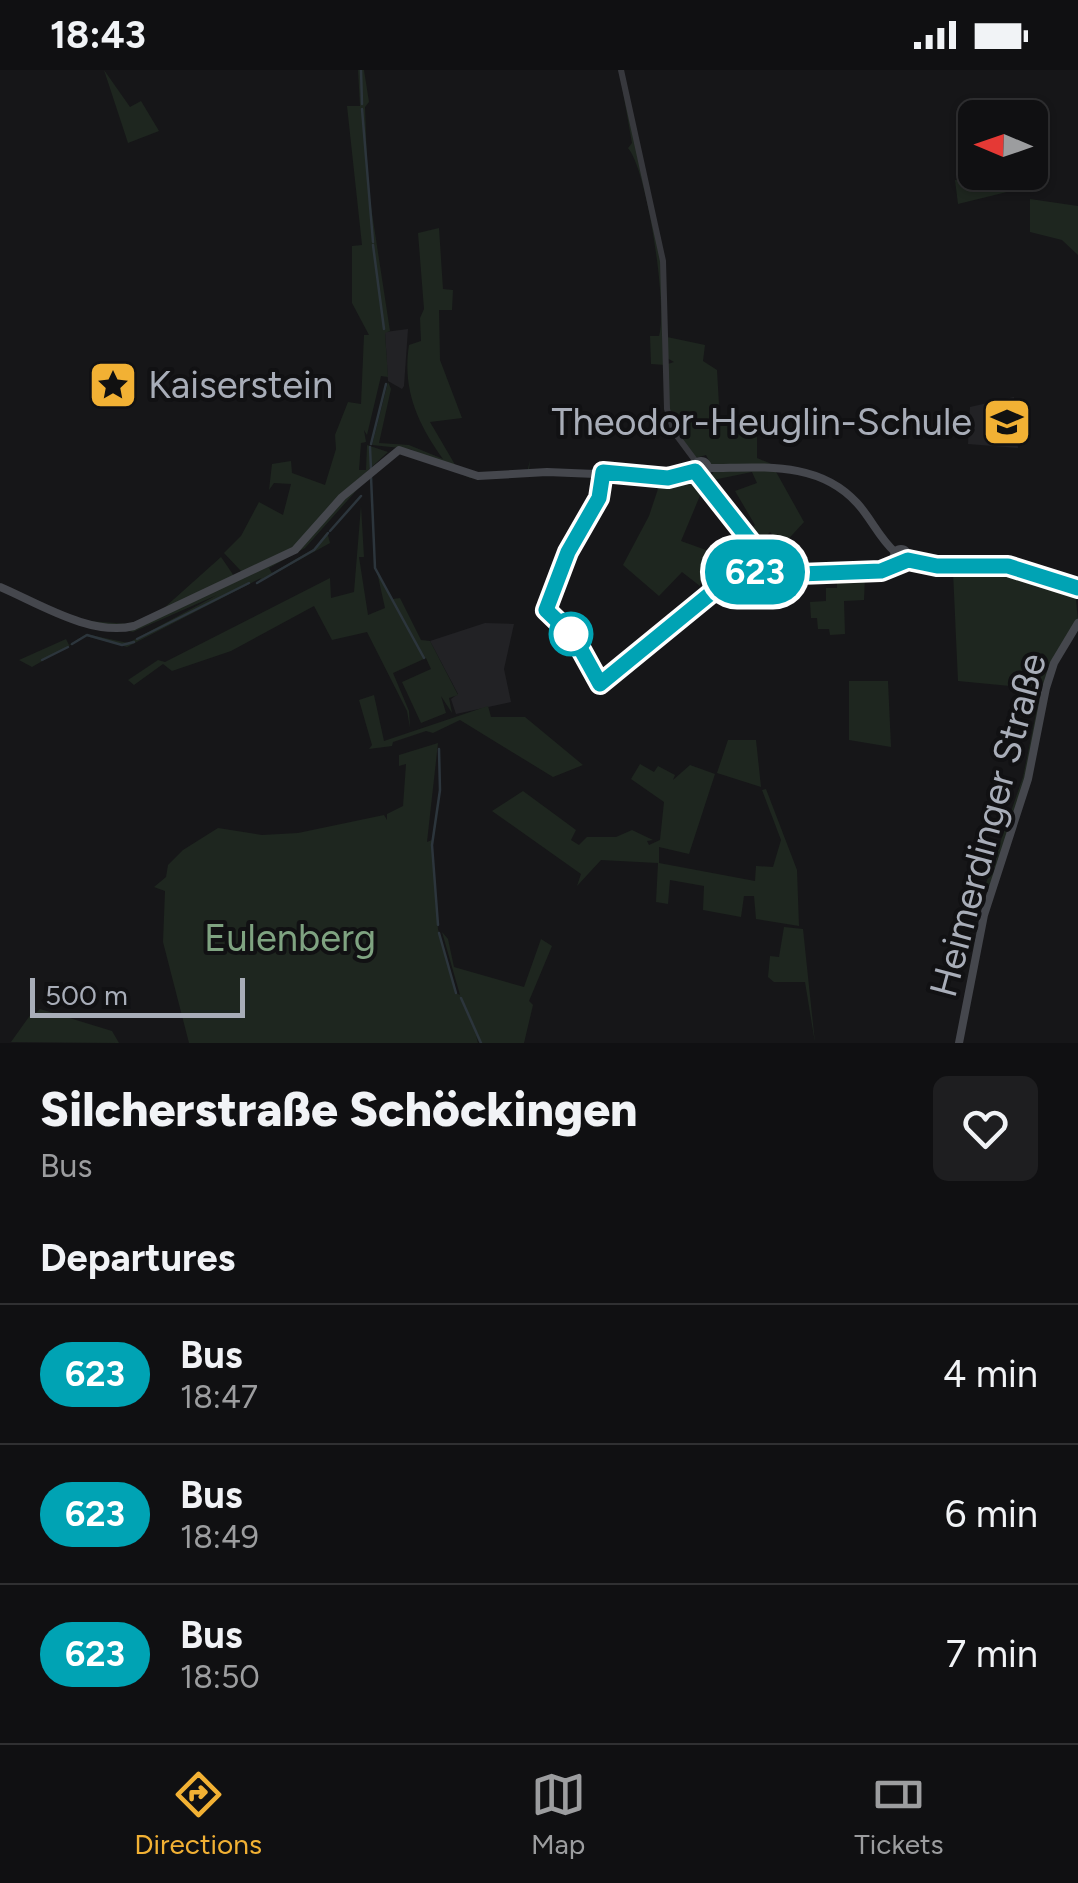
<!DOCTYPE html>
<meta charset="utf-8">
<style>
:root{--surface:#101012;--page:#1e1e20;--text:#f1f3f6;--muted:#9c9d9f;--line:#303032;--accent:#f2b134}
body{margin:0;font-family:Figtree,sans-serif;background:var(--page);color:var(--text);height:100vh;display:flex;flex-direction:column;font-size:38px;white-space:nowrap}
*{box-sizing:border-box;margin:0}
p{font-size:32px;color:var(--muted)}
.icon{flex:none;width:55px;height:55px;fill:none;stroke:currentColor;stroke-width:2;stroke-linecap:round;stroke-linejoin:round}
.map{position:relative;height:973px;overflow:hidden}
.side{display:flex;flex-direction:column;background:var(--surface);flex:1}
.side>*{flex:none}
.badge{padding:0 20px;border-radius:32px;font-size:35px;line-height:65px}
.needle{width:65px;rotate:272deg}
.tools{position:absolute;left:958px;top:30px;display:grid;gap:20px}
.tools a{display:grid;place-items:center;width:90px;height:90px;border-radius:15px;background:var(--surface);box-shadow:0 2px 8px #0004,0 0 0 2px var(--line);font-size:50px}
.scale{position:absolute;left:30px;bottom:25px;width:215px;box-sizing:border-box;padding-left:10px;border:5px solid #a8adb8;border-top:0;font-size:28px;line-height:35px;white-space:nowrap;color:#a8adb8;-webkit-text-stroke:8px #111113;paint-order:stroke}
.map>.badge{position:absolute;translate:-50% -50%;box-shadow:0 0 0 5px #fff}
h2{padding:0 40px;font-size:38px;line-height:90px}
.round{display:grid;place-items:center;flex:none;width:105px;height:105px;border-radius:15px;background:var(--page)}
.headline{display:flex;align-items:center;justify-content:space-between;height:170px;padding:0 40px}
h1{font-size:48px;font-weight:800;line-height:75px}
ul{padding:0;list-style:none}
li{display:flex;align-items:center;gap:30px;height:140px;padding:0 40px;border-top:2px solid var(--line)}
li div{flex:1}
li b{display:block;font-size:38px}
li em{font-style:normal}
li .badge{min-width:110px;font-weight:700;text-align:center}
.status{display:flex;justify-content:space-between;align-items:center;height:70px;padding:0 50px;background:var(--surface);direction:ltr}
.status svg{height:28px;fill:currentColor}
.menu{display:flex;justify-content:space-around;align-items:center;height:140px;border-top:2px solid var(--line);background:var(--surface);font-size:28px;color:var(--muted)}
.menu a{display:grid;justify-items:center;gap:5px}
.menu .on{color:var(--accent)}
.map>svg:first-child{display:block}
</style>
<div class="status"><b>18:43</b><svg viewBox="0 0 49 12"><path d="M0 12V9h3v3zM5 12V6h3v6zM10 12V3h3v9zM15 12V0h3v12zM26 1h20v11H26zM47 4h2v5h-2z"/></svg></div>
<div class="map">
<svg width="1078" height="973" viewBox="0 0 1078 973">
<rect width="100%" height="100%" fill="#161618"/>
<g fill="#222225">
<path d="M408,259L404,316L402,319L388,311L385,262Z"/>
<path d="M1014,327L1018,378L968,374L970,337Z"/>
<path d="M485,553L514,554L504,599L511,632L456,644L451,629L458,624L430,571Z"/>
</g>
<g fill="#1e261f">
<path d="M104,0L130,37L141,31L159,61L128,73Z"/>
<path d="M358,0H364L369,32L365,37L368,117L390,261L385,263L388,307L381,306L367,365L364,360L366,372L361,373L359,400H366L367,375L388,382L337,429L297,476L133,555L116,557L88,551L130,554L164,538L221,487L234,506L241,501L224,483L241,466L259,432L283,445L291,414L274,413L269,420L272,394L291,391L292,403L325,415L336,379L335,365L348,332L361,334L364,265H369L352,233V176L362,175L347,36H360Z"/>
<path d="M619,0L662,185L667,267L705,275L703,291L717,300L720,352L757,347V388L774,395H711L706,385L696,388L680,367L668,339V294L674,292L667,288L666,295L651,294L650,266H659C668,238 647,99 628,78L632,73Z"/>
<path d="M1003,103H1023V118L958,134L955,110Z"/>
<path d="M1030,129L1078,136V185L1062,170L1030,162Z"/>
<path d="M439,158L443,219L453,220L452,240H439L440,290L462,348L430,352L457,398L482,404L529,400L530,390L526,407L470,408L410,379L372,375L388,312L391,319L379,373L409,375L443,389C418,354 402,320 409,275L421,271L420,248L424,239L418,163Z"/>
<path d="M775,400L804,452L782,476L770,462L757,475L747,462L755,455L735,421L757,413L752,402L708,411L714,401Z"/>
<path d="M661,410L704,416L681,471L706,480L700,516L682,502L659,526L623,495L649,446Z"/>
<path d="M364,412L305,478L269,498L272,503L315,478L327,462L330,473L256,514L261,508L127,577L86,566L32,597L19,590L66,569L69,575L86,564L128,573L217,525L133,562L123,560L296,481L332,439Z"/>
<path d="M361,436L364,487H359L368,545L385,538L377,502L393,529L400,528L421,570L430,571L458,625L449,628L452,643L441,626L446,643L421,653L402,612L431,599L426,588L393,603L409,641L410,658L407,641L367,562L332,570L314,536L231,581L172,601L163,594L134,615L128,610L158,590L165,592L330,508L331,528L354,522Z"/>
<path d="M1002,500L1027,503L1075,521L1078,550L1056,587L1029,701L990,820L984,819L1023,707L1041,619L958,611L953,502Z"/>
<path d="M837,502L879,504L865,506L864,530L844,531L845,564L830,565L829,559H818L817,548H811L810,532L826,531V518H837Z"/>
<path d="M849,611H888L891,677L849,670Z"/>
<path d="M374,625L384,671L488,636L491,647H525L583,695L553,707L460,650L433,663L426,661L393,672L392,676L369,679L372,675L359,630Z"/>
<path d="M728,670H756L761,717L717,703Z"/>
<path d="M438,673L427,772L432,770L438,859L456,923L460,925L442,862L448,869L454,897L524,917L541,869L552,876L529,931L533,935L524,973H479L476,966L478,973H189L163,872L165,821L154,817L166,807L168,795L183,780L218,758L262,765L298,763L384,745L387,750V744L403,736L406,694L399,696V685Z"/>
<path d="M640,694L654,702L658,696L675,705L673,710L690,695L715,704L689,784L659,777V793L755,811L756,796L773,797L781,770L762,720L766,719L797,800L799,856L756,849L754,826H744L741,847L703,840L704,816L670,810L668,834L656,832L658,793L601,790L577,816L581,804L492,741L523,721L576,760L571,770L579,775L587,767H616L632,760L653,770L647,771L649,775L660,770L664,732L631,709Z"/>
<path d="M784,857L803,859L815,973L805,912H774L768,907L770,886L779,887Z"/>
<path d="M36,937L32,947L40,939L112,961L119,973L11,972Z"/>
</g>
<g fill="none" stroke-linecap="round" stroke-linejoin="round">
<g stroke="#2c353c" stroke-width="2.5">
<path d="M361,0L362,34"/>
<path d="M362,39L373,172"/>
<path d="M373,175L384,259"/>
<path d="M371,374L386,314"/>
<path d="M370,377L371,399"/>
<path d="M371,407L375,498L424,588"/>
<path d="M330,461L361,426"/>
<path d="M257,513L314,480L328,463"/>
<path d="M137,569L249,513"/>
<path d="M72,574L87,565L122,575L134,572"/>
<path d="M42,590L68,577"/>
<path d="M438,855L432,775L440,720L439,679"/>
<path d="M439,863L456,923"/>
<path d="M461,928L481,973"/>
</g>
<path stroke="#37383d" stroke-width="6" d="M621,0L663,191L667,339L674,362L697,393"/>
<g stroke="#45474d" stroke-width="8">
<circle cx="701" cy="398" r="7"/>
<path d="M708,398C761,398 818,390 857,433C871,448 879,468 895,482"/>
<circle cx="901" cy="486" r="7"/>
<path d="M908,490L934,496L1013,497L1078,518"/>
<path d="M0,517C38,533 91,567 134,556L295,480L342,427L399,380L478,406L547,402L668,407L695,401"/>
<path d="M959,973L984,845L1028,709L1046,618L1054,593L1078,553"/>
</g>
</g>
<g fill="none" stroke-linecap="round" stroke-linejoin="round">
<g stroke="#fff" stroke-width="22">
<path id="line" d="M762,486L695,401L668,408L603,402L599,428L568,482L546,540L574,567L600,614L710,524L752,505L764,488L799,504L881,501L908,490L937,496H1008L1078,518"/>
</g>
<use href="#line" stroke="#00a3b4" stroke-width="15"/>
</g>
<defs>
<g id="sight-square" transform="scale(2.5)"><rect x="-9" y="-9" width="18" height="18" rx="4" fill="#f2b134" stroke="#111113"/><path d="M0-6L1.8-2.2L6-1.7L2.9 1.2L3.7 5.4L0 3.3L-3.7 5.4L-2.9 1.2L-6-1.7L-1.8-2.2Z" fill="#111"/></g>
<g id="school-square" transform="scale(2.5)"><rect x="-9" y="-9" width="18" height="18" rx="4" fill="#f2b134" stroke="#111113"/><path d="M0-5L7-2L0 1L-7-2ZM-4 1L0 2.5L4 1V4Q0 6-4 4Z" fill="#111"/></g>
</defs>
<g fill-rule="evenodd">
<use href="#sight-square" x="113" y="315"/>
<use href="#school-square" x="1007" y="352"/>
</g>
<circle fill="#fff" stroke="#00a3b4" stroke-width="5" cx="571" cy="564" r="20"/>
<g text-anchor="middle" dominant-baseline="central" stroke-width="8" stroke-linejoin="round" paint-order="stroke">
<g font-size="38" fill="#a8adb8" stroke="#111113" text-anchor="start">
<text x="148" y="315">Kaiserstein</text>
<text x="972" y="352" text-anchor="end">Theodor-Heuglin-Schule</text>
</g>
<g font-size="38" fill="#a8adb8" stroke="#111113">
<text transform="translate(988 755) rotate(-75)">Heimerdinger Straße</text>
</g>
<g font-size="38" fill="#7fa381" stroke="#111113">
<text x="290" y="868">Eulenberg</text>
</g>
</g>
</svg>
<div class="tools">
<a><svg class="needle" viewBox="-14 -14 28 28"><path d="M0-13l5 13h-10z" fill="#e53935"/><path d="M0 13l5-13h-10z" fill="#9c9d9f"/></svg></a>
</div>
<div class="scale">500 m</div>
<b class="badge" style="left:755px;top:502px;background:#00a3b4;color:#fff">623</b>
</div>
<section class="side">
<div class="headline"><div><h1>Silcherstraße Schöckingen</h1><p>Bus</p></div><a class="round"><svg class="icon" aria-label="heart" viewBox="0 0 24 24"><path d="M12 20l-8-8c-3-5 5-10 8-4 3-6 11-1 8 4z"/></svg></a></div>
<h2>Departures</h2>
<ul>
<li><span class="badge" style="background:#00a3b4;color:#fff">623</span><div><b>Bus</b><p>18:47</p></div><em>4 min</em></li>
<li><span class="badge" style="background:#00a3b4;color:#fff">623</span><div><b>Bus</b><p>18:49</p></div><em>6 min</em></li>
<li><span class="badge" style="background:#00a3b4;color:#fff">623</span><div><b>Bus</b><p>18:50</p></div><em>7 min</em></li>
</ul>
</section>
<nav class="menu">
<a class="on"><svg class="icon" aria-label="directions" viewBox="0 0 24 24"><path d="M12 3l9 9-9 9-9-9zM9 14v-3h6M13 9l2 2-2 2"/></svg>Directions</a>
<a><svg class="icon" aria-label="map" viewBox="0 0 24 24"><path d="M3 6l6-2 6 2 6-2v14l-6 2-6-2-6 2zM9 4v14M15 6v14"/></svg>Map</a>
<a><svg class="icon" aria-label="tickets" viewBox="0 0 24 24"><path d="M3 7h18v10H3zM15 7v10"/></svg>Tickets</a>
</nav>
